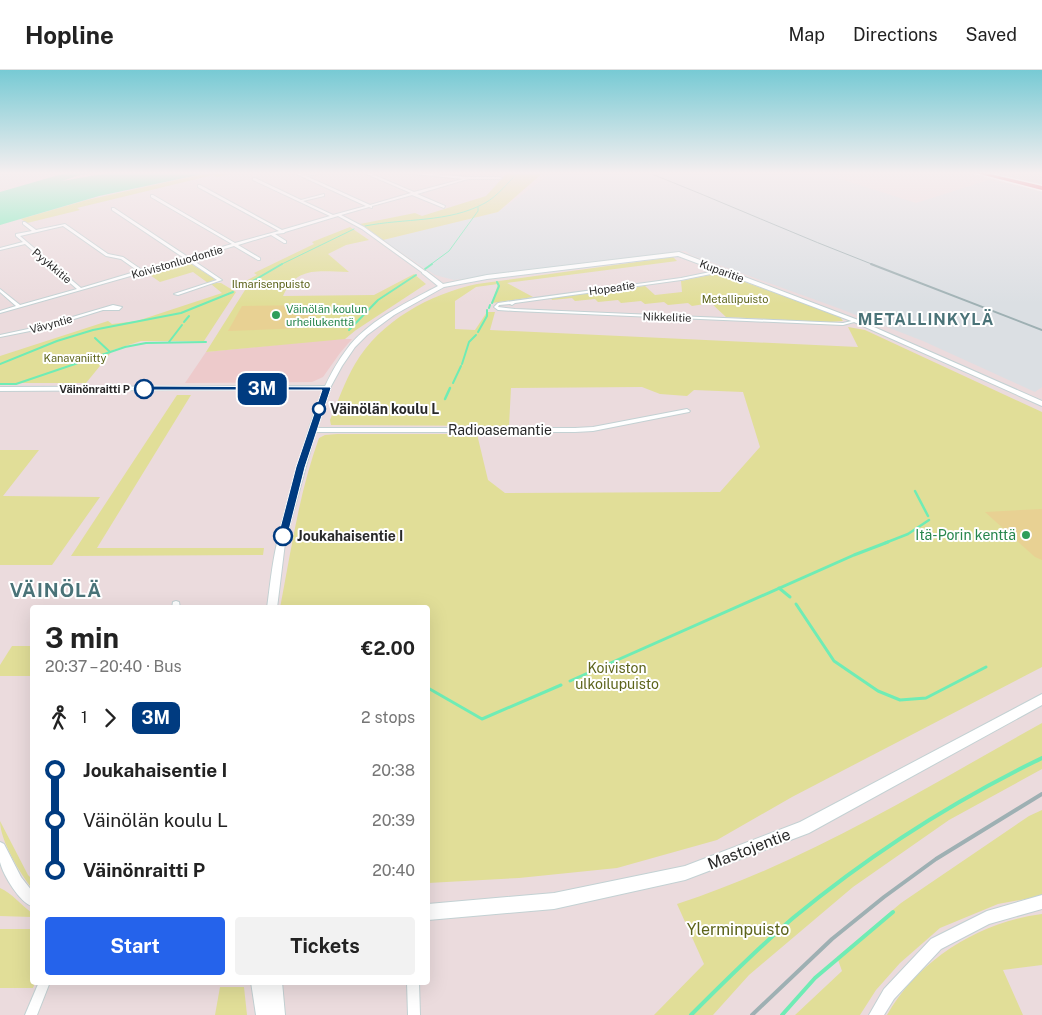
<!DOCTYPE html>
<meta charset="utf-8">
<style>
:root{--surface:#fff;--page:#f2f2f2;--text:#222;--muted:#767676;--line:#e0e0e0;--accent:#2563eb}
body{margin:0;font-family:"Public Sans",sans-serif;background:var(--page);color:var(--text);height:100vh;display:flex;flex-direction:column;font-size:19px;white-space:nowrap}
*{box-sizing:border-box;margin:0}
p{font-size:16px;color:var(--muted)}
.icon{flex:none;width:28px;height:28px;fill:none;stroke:currentColor;stroke-width:2;stroke-linecap:round;stroke-linejoin:round}
.map{position:relative;flex:1;overflow:hidden}
.drawer{position:absolute;left:30px;top:535px;width:400px;height:380px;display:flex;flex-direction:column;background:var(--surface);border-radius:5px;box-shadow:0 5px 20px #0002}
.drawer>*{flex:none}
.badge{padding:0 10px;border-radius:8px;font-size:18px;line-height:32px}
.map>.badge{position:absolute;translate:-50% -50%;box-shadow:0 0 0 2px #fff}
.legs{display:flex;align-items:center;gap:8px;height:55px;padding:0 15px;font-size:16px}
.legs p{margin-inline-start:auto}
.summary{display:flex;align-items:center;justify-content:space-between;height:85px;padding:0 15px}
h1{font-size:28px;font-weight:700;line-height:38px}
.cta{display:flex;gap:10px;margin-top:auto;padding:10px 15px}
.cta a{flex:1;height:58px;border-radius:5px;background:var(--accent);color:#fff;font-size:20px;font-weight:700;line-height:58px;text-align:center}
.cta a+a{background:var(--page);color:var(--text)}
ul{padding:0 15px;list-style:none}
li{display:flex;align-items:center;gap:18px;height:50px;font-size:19px}
li i{display:grid;place-items:center;width:8px;height:100%;margin:0 6px;background:currentColor}
li i::after{content:'';width:12px;height:12px;margin:-6px;border:4px solid;border-radius:50%;background:var(--surface)}
li p{margin-inline-start:auto}
li:first-child i{background:linear-gradient(#0000 50%,currentColor 0)}
li:last-child i{background:linear-gradient(currentColor 50%,#0000 0)}
header{display:flex;align-items:center;gap:30px;box-sizing:border-box;height:70px;padding:0 25px;background:var(--surface);border-bottom:1px solid var(--line)}
header strong{font-size:24px}
nav{display:flex;gap:28px;margin-inline-start:auto;font-size:18px}
.map>svg:first-child{display:block}
</style>
<header>
<strong>Hopline</strong>
<nav><a>Map</a><a>Directions</a><a>Saved</a></nav>
</header>
<div class="map">
<svg width="1042" height="945" viewBox="0 0 1042 945">
<rect width="100%" height="100%" fill="#ebdbdd"/>
<path fill="#dbdfe3" d="M553,102H859L861,103L831,106L916,133L989,110L1042,122V317L1035,322L923,271L838,238L691,185L685,181L454,210L435,205L383,170L498,142Z"/>
<path fill="#edcacb" d="M335,269H352L340,283L323,307L312,312L185,313L206,282Z"/>
<g fill="#e1de98">
<path d="M212,102H239L217,107L213,105L77,138L80,140L27,153L21,149L87,130Z"/>
<path d="M508,102H544L498,142L383,170L360,154L415,143L422,146L486,126Z"/>
<path d="M350,157L369,170L346,175L328,184L349,202C320,202 297,195 283,226L374,225L414,204L426,214L356,260L345,269L206,282L245,220L238,215L257,205L254,203L314,174L312,172Z"/>
<path d="M673,187L677,191L507,213L533,227L492,233L498,214L476,217L455,231V259L475,260L487,242H495L490,260L858,277L848,257L865,260L1042,342V597L792,727L717,770L617,798L519,808L428,813V538H280C291,481 299,423 319,368L325,365L337,364H477L488,410L505,423L720,422L760,377L743,322L694,320L687,326L660,324L642,317L511,318L509,356L331,355L330,350C338,331 345,311 355,294C380,251 430,224 477,214Z"/>
<path d="M188,192L215,209L208,213L193,202L160,212L147,203Z"/>
<path d="M720,203L839,246L843,251L830,252L726,247L711,233L692,236L688,233L668,235L664,232L645,234L641,231L621,233L618,230L598,232L595,229L575,231L572,228L552,230L551,228L645,216L655,225L682,222L681,211Z"/>
<path d="M216,213H221L236,222L204,271H141L113,280L86,313H0V286L108,251L112,254L137,251L222,223L211,214Z"/>
<path d="M177,325H191L97,478H264L263,485L71,486Z"/>
<path d="M0,380H39L3,426L100,427L52,495H0Z"/>
<path d="M12,576H32V606H0V595Z"/>
<path d="M1042,653V699L949,750L853,817L749,905L713,945H654L704,894L677,834C807,792 923,719 1042,653Z"/>
<path d="M1042,740V826L998,834L940,858L900,893L876,920L860,945H795L842,901L837,887L901,833L1029,746Z"/>
<path d="M0,751L28,805L32,809V818C20,804 0,770 0,751Z"/>
<path d="M0,818C12,823 21,835 32,843V847L0,846Z"/>
<path d="M1042,844V895L1003,900L1023,945H887C918,890 979,852 1042,844Z"/>
<path d="M0,859H32V912L35,913L33,918H0Z"/>
<path d="M220,917H244L247,945H215Z"/>
</g>
<g fill="#e8d193">
<path d="M320,235L313,255L304,258L228,261L242,236Z"/>
<path d="M1042,439V490L1035,487L985,442Z"/>
</g>
<path fill="#6fecb5" d="M69,102H102L80,105L62,111L114,102H212L99,126L0,155V122Z"/>
<g fill="none" stroke-linecap="round" stroke-linejoin="round">
<g stroke="#6fecb5" stroke-width="1">
<path d="M365,156C404,148 449,153 485,133C498,126 508,112 519,102"/>
<path d="M280,195L354,159"/>
<path d="M430,195L449,181L478,141V137"/>
</g>
<g stroke="#6fecb5" stroke-width="2">
<path d="M425,199L432,194"/>
<path d="M241,218L282,194"/>
<path d="M492,233L499,216L497,212"/>
<path d="M489,238L490,235"/>
<path d="M184,252L189,246"/>
<path d="M349,260L378,230L416,205"/>
<path d="M478,262L487,246V240"/>
<path d="M95,268L110,282"/>
<path d="M169,272L182,255"/>
<path d="M0,294L57,271L93,260L181,243L233,222"/>
<path d="M462,294L469,272L476,265"/>
<path d="M453,313L461,296"/>
<path d="M0,314H16L125,277L146,273L206,272"/>
</g>
<g stroke="#6fecb5" stroke-width="2.5">
<path d="M445,329L450,318"/>
<path d="M915,421L928,446"/>
<path d="M885,473L908,464L929,450"/>
</g>
<g stroke="#6fecb5" stroke-width="3">
<path d="M779,518L790,527"/>
<path d="M796,534L834,591L878,621L900,630L926,628L986,597"/>
<path d="M570,611L854,485L888,472"/>
<path d="M428,618L482,649L561,615"/>
</g>
<g stroke="#6fecb5" stroke-width="4">
<path d="M691,945C724,912 757,879 793,848C869,785 953,731 1042,688"/>
<path d="M782,945L815,908L893,842"/>
</g>
<g stroke="#c3d1d3" stroke-width="2">
<g id="minor">
<path d="M292,102C297,102 301,105 305,105C313,105 320,102 328,102L306,106L370,135L411,123L362,102H367L414,122L463,109L394,102H408L468,107H500L502,108L500,109H468L417,124L445,136L444,138L412,125L372,136V138L369,137L341,145L364,157L425,201V203H423L362,159L338,146L285,162L284,163L275,164L286,171V173H284L271,165L238,175L260,188V190H258L234,176L191,189L222,210L178,225L174,224L217,210L187,190L0,243V241L16,236L0,222V219L20,235L77,219L25,174L0,180V178L23,172L16,166V164L32,161L23,154V152H25L36,160L65,154L108,184L123,187L142,200L184,188L112,140V138H114L188,187L232,174L151,127V125H153L235,173L279,161L198,117V115H200L282,160L330,146L253,110V108H255L301,130L324,124V126L303,131L333,145L366,136ZM63,156L106,186L121,189L138,201L81,218L20,166Z"/>
<path d="M720,200H721V202L681,210L515,233L512,235L510,234L499,235L498,237L515,239L843,253L856,250L858,251L843,255L515,241L498,240L494,237L498,233L681,208Z"/>
<path d="M113,235L122,237L119,240H103L45,258L0,267V265L42,256Z"/>
<path d="M327,316L329,317V319L0,321V317Z"/>
<path d="M687,339L690,341L689,342L593,361L575,362H312L309,360L312,358H575L593,357Z"/>
<path d="M176,531L179,532L180,538H172L173,532Z"/>
<path d="M39,912H50L37,945H25Z"/>
<path d="M407,912H419L420,945H408Z"/>
</g>
</g>
<g stroke="#c3d1d3" stroke-width="2">
<g id="tertiary">
<path d="M679,182L858,250L1042,331V336L854,252L678,186L487,209L444,217L394,245L367,265L355,277L342,296L330,318L316,360L285,473L277,538H267C270,516 272,494 277,473C282,448 291,422 298,396C310,354 322,310 350,275C373,248 408,232 438,216L422,203V201H426L443,214L487,205Z"/>
<path d="M0,772L4,774L21,807L32,821V836C20,833 3,805 0,792C0,786 0,778 0,772Z"/>
<path d="M1042,825V839L989,854L941,879L894,929L884,945H869L884,919L931,869L987,841Z"/>
</g>
</g>
<g stroke="#c3d1d3" stroke-width="2">
<g id="secondary">
<path d="M1042,624V635L809,763L685,810L554,839L428,850V834L554,823L685,796L800,752Z"/>
<path d="M251,912H282L285,945H256Z"/>
</g>
</g>
<g stroke="#fff" stroke-width="3">
<path id="trunk" d="M972,102H981L1042,116V120Z"/>
</g>
<use href="#minor" fill="#fff" fill-rule="evenodd"/>
<use href="#tertiary" fill="#fff" fill-rule="evenodd"/>
<use href="#secondary" fill="#fff" fill-rule="evenodd"/>
<use href="#trunk" fill="#f45e70" fill-rule="evenodd"/>
<path stroke="#9eb0b3" stroke-width="1" d="M647,102C723,132 798,166 874,195"/>
<path stroke="#9eb0b3" stroke-width="2" d="M871,194L1042,260"/>
<path stroke="#9eb0b3" stroke-width="4" d="M752,945L832,869L884,827L936,789L1042,724"/>
</g>
<linearGradient id="sky" x2="0" y2="1"><stop stop-color="#77cad4"/><stop offset="0.44" stop-color="#f6eff0"/><stop offset="1" stop-color="#f6eff0" stop-opacity="0"/></linearGradient>
<rect width="1042" height="234" fill="url(#sky)"/>
<path fill="#003b80" stroke="#fff" d="M144,316L330,317L331,318L305,397L287,468L283,469L278,466L296,397L322,320H141V317Z"/>
<g fill="#2e9e5b" stroke="#fff" stroke-width="2">
<circle cx="276" cy="245" r="5"/>
<circle cx="1026" cy="465" r="5"/>
</g>
<g fill="#fff" stroke="#003b80" stroke-width="2.5">
<circle cx="144" cy="319" r="9"/>
<circle cx="319" cy="339" r="6"/>
<circle cx="283" cy="466" r="9"/>
</g>
<g text-anchor="middle" dominant-baseline="central" stroke-width="4" stroke-linejoin="round" paint-order="stroke">
<g font-size="11" fill="#292929" stroke="#fff">
<text transform="translate(177 192) rotate(-16)">Koivistonluodontie</text>
<text transform="translate(52 196) rotate(40)">Pyykkitie</text>
<text transform="translate(722 201) rotate(20)">Kuparitie</text>
<text transform="translate(612 218) rotate(-8)">Hopeatie</text>
<text transform="translate(667 247) rotate(2)">Nikkelitie</text>
<text transform="translate(51 254) rotate(-15)">Vävyntie</text>
</g>
<g font-size="11" fill="#5d641b" stroke="#fff">
<text x="271" y="214">Ilmarisenpuisto</text>
<text x="735" y="229">Metallipuisto</text>
<text x="75" y="288">Kanavaniitty</text>
</g>
<g font-size="11" fill="#27864d" stroke="#fff" text-anchor="start">
<text x="286" y="239">Väinölän koulun<tspan x="286" dy="13">urheilukenttä</tspan></text>
</g>
<g font-size="11" font-weight="bold" fill="#292929" stroke="#fff" text-anchor="end">
<text x="130" y="319">Väinönraitti P</text>
</g>
<g font-size="14" font-weight="bold" fill="#292929" stroke="#fff" text-anchor="start">
<text x="330" y="339">Väinölän koulu L</text>
<text x="297" y="466">Joukahaisentie I</text>
</g>
<g font-size="14" fill="#292929" stroke="#fff">
<text x="500" y="360">Radioasemantie</text>
</g>
<g font-size="14" fill="#27864d" stroke="#fff" text-anchor="end">
<text x="1016" y="465">Itä-Porin kenttä</text>
</g>
<g font-size="14" fill="#5d641b" stroke="#fff">
<text x="617" y="598">Koiviston<tspan x="617" dy="16">ulkoilupuisto</tspan></text>
</g>
<g font-size="16" font-weight="bold" letter-spacing="1" fill="#4a7378" stroke="#fff">
<text x="926" y="249">METALLINKYLÄ</text>
</g>
<g font-size="16" fill="#292929" stroke="#fff">
<text transform="translate(749 779) rotate(-21)">Mastojentie</text>
</g>
<g font-size="16" fill="#5d641b" stroke="#fff">
<text x="738" y="859">Ylerminpuisto</text>
</g>
<g font-size="19" font-weight="bold" letter-spacing="1" fill="#4a7378" stroke="#fff">
<text x="56" y="520">VÄINÖLÄ</text>
</g>
</g>
</svg>
<b class="badge" style="left:262px;top:319px;background:#003b80;color:#fff">3M</b>
<section class="drawer">
<div class="summary"><div><h1>3 min</h1><p>20:37 – 20:40 · Bus</p></div><b>€2.00</b></div>
<div class="legs"><svg class="icon" aria-label="walk" viewBox="0 0 24 24"><circle cx="13" cy="4" r="2"/><path d="M13 8l-2 6 4 7M11 14l-3 7M7 12l3-4h3l4 4"/></svg>1<svg class="icon" aria-label="forward" viewBox="0 0 24 24"><path d="M9 5l7 7-7 7"/></svg><b class="badge" style="background:#003b80;color:#fff">3M</b><p>2 stops</p></div>
<ul>
<li><i style="color:#003b80"></i><b>Joukahaisentie I</b><p>20:38</p></li>
<li><i style="color:#003b80"></i><span>Väinölän koulu L</span><p>20:39</p></li>
<li><i style="color:#003b80"></i><b>Väinönraitti P</b><p>20:40</p></li>
</ul>
<div class="cta"><a>Start</a><a>Tickets</a></div>
</section>
</div>
